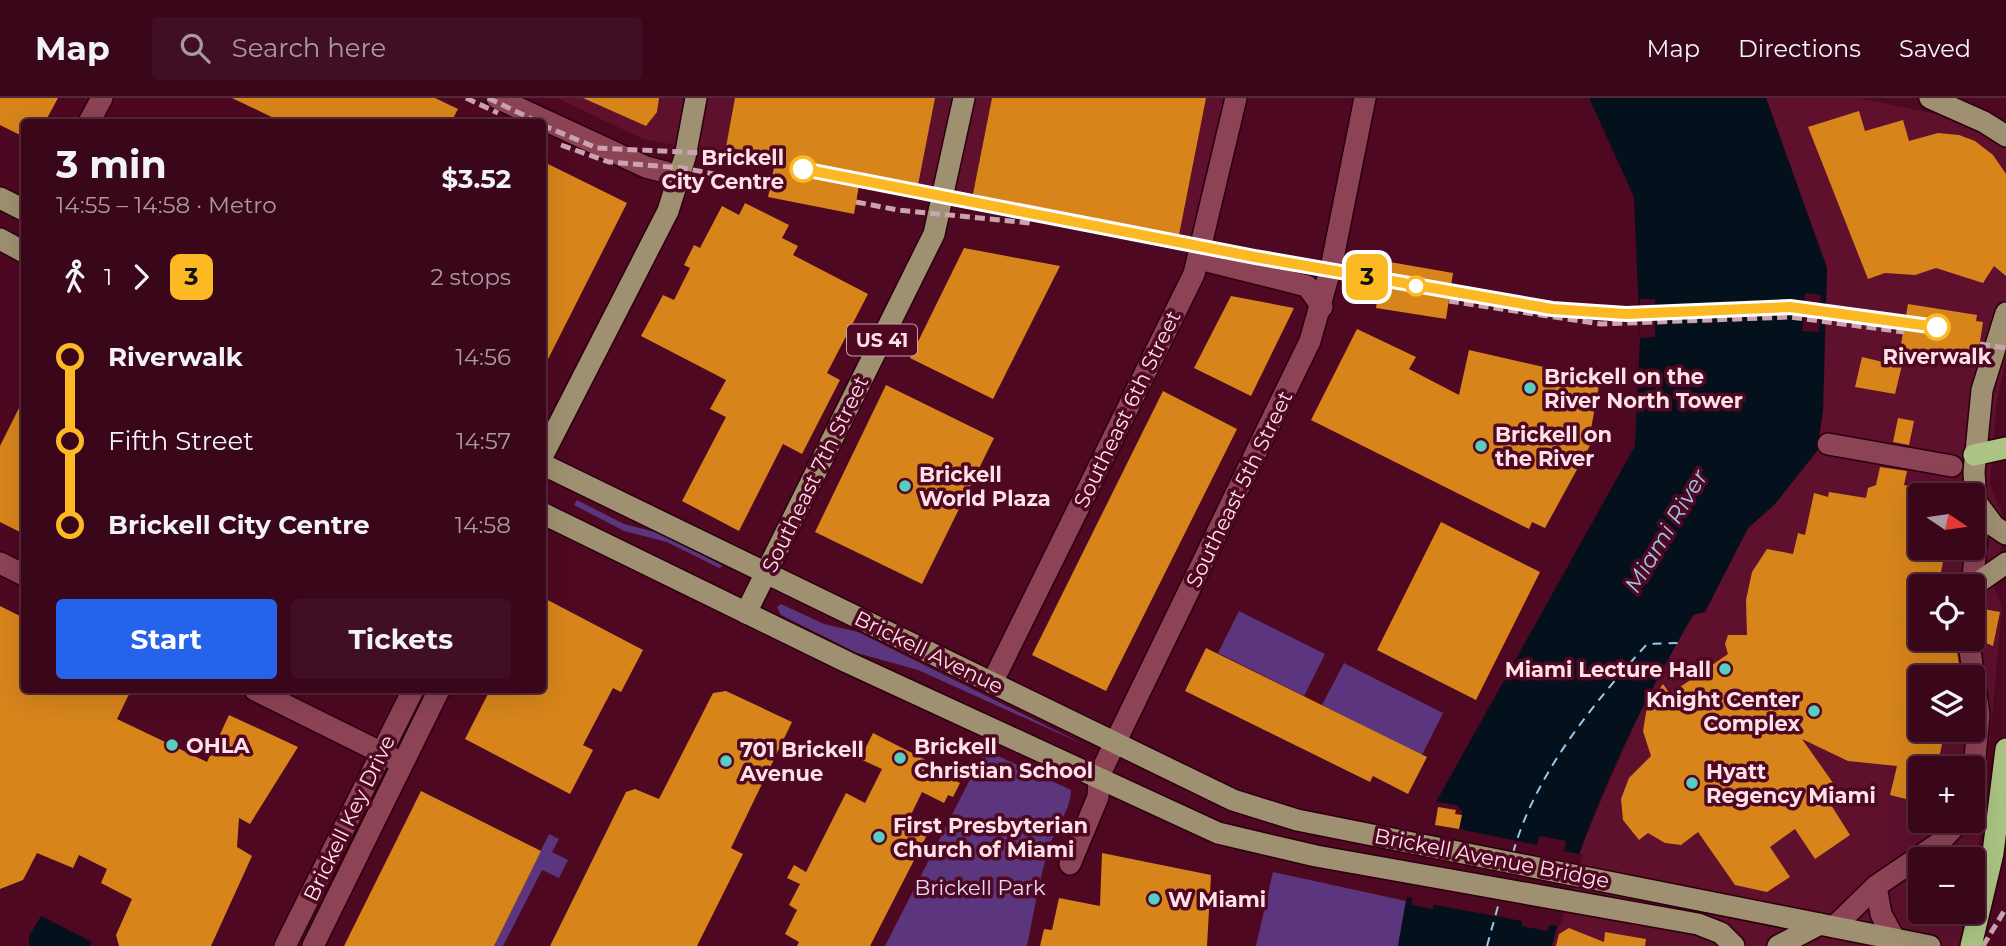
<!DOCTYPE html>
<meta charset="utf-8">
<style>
:root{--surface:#3a061a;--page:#410f23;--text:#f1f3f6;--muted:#ab99a2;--line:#542739;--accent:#2563eb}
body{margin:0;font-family:Montserrat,sans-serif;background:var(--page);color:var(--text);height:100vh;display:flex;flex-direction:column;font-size:26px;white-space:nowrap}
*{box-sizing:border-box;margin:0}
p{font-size:23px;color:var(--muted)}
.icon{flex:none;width:38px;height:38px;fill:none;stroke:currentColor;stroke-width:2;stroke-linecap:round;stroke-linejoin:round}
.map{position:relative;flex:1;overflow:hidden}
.panel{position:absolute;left:21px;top:21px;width:525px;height:574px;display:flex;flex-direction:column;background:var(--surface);border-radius:7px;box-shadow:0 7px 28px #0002,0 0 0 2px var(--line)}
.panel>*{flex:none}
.badge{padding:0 14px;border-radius:10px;font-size:24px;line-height:46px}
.needle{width:46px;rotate:103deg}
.tools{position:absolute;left:1908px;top:385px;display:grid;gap:14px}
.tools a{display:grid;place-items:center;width:77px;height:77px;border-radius:7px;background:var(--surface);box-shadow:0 7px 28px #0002,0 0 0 2px var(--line);font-size:35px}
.map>.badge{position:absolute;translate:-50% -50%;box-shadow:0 0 0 4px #fff}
.legs{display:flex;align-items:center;gap:10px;height:77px;padding:0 35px;font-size:23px}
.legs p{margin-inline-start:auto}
.overview{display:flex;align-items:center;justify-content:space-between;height:119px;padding:0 35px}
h1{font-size:38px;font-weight:700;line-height:52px}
.button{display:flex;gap:14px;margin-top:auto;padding:14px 35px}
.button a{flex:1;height:80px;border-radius:7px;background:var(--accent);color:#fff;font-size:28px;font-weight:700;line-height:80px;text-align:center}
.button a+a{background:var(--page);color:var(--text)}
ul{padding:0 35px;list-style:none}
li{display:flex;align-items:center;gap:24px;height:84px;font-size:26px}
li i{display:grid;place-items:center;width:10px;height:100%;margin:0 9px;background:currentColor}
li i::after{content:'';width:18px;height:18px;margin:-9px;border:5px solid;border-radius:50%;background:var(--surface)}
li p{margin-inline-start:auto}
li:first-child i{background:linear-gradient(#0000 50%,currentColor 0)}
li:last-child i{background:linear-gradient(currentColor 50%,#0000 0)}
header{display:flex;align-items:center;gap:42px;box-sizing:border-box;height:98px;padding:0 35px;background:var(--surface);border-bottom:2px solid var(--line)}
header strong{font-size:33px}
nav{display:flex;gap:38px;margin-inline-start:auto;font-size:24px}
.search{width:490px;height:63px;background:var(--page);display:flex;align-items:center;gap:18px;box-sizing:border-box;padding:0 24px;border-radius:7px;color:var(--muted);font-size:26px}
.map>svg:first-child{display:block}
</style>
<header>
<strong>Map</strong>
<div class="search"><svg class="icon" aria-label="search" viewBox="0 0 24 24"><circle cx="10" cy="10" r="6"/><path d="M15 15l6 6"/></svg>Search here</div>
<nav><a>Map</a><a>Directions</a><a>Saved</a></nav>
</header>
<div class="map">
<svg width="2006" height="848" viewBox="0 0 2006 848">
<rect width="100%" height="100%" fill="#4e0822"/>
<g fill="#5e102d" fill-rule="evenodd">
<path d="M557,0H1233L1200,145L643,41Z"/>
<path d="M1766,0H1860L1940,17L1997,42L2006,52V264L1997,301L1990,388L2006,425L1993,486L2002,510L1981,737L1972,772V761H1920V814H1965L1959,848H1552L1584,742L1650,591L1693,517L1705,514L1748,430L1775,406L1817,353L1823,312L1827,170ZM1920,397H1972V450H1920ZM1920,488H1972V541H1920ZM1920,579H1972V632H1920ZM1920,670H1972V723H1920Z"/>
</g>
<g fill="#5b367f">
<path d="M577,402L624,426L667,437L723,468L719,470L667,444L624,433L574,407Z"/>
<path d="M781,506L824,526L858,534L1085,647L918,572L857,555L781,517L777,509Z"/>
<path d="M1239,513L1325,556L1304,598L1218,555Z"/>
<path d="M1344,565L1443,615L1422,657L1322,607Z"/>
<path d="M985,652L1071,692C1071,711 1056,729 1050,747C1039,780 1034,814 1027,848H885Z"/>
<path d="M549,736L559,741L552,754L568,762L559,780L542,772L503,848H494Z"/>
<path d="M1273,774L1406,803L1398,848H1256Z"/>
</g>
<g fill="#04101b">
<path d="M1589,0H1766L1827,170L1823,312L1817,353L1775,406L1748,430L1705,514L1693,517C1633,621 1580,731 1552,848H1398L1406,803L1432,727L1436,704L1635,348L1640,240L1634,99Z"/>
<path d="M41,818L92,844L90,848H29V838Z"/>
</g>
<g fill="#4e0822">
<path d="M1805,195L1821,197L1819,234L1802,233Z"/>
<path d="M1640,201H1655V239L1640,240Z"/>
<path d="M1436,704L1457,707L1462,713L1459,731L1537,747L1540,738L1566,743L1564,753L1583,757L1560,828L1549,827L1548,833L1522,828V823L1441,808L1434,807L1433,811L1412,807V800L1403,798L1429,726H1432Z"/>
</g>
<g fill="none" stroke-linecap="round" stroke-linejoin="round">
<g stroke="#9cc7ed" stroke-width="2" stroke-dasharray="9 7" stroke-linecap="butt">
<path d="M1513,755C1535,676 1593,606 1647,546L1678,545"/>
<path d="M1487,848L1500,801"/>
</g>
</g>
<g fill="#d7851b">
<path d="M0,0H58L45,24H24V39L0,27Z"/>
<path d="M232,0H435L458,11L451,24H282Z"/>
<path d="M583,0H659L657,14L646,28Z"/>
<path d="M735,0H935L918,87L861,76L854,116L768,99L776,59L726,49Z"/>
<path d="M992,0H1206L1179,137L973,96Z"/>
<path d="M1859,13L1865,33L1903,22L1909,43L1938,35L1959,37L1975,43L1993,57L2006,76V178L1994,168L1983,185L1936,170L1915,177L1885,175L1868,181L1808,29Z"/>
<path d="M542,63L627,105L542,273Z"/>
<path d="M745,105L789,127L782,140L798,148L793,157L868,196L827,275L840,282L802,356L783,346L739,433L682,403L726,319L710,311L726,282L641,238L663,197L674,202L690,170L684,167L694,147L700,150L722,108L739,117Z"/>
<path d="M964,150L1060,168L993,301L910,260Z"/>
<path d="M1384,163L1453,175L1446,221L1376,210L1377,203L1370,202L1375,168L1383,169Z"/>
<path d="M1231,198L1294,210L1251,298L1194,270Z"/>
<path d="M1908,206L1977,217L1976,223L1983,224L1978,257L1969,256L1968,263L1900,252Z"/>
<path d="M1357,231L1416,259L1409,271L1459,297L1469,252L1600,282L1591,331L1592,344L1545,430L1532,424L1529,431L1311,322Z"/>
<path d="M1885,258L1903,263L1895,296L1855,289L1862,259L1883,264Z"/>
<path d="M886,287L994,340L922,486L815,434Z"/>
<path d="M1163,293L1237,331L1106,593L1032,557Z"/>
<path d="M24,300V436L0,424V348Z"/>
<path d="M1898,320L1914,323L1909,347L1893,344Z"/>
<path d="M1880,369L1907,373L1904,387L1920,390V450H1946L1938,488H1920V541H1964L1957,553L1961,579H1920V632H1945L1937,670H1920V714L1910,702L1890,697L1897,668L1848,663L1802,641L1843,699L1831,707L1850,737L1815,761L1795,731L1770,749L1790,779L1767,794L1735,787L1698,734L1681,747L1665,745L1648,735L1639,742L1623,722L1621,701L1629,680L1651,658L1643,633L1647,609L1663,586L1670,596L1728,556L1725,546L1728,537H1747L1746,502L1752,474L1767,451L1793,456L1798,435L1805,437L1814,395L1828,399L1829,394L1866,400L1868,390L1876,387Z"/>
<path d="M1441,424L1540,474L1476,602L1377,552Z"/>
<path d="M542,499L643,552L621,594L613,590L583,647L593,652L570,696L465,641L490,592H542Z"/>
<path d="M0,508L24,520V592H131L117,621L207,664L229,617L298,649L250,726L239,720L237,749L252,758L211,848H119L116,837L132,801L101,785L107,771L79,757L73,770L37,755L23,782L0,791Z"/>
<path d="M1972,509L2000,514L1993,548L1972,539Z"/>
<path d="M1206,550L1427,659L1408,696L1373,678L1370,684L1185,593Z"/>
<path d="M726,593L792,624L731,750L743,756L697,848H550L626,694L635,691L659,701L713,595Z"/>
<path d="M873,635L957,678L955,682L960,685L953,699L948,697L944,705L922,694L907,725L928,735L870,848H797L799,844L785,836L797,812L789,807L800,786L787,780L794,767L806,774L846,695L865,705L882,671L860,661Z"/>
<path d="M421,693L541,753L494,848H344Z"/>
<path d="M1438,709L1456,712L1455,716L1462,717L1459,731L1435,727Z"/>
<path d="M1102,755L1211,777L1207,848H1040L1044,831L1052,832L1059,800L1100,808Z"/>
<path d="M1569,830L1604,844L1605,834L1646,841L1645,848H1556L1559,836Z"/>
</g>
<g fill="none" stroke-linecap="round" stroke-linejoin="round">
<g stroke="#2b000d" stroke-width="24">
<g id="minor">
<path d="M497,0L646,69L680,78"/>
<path d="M89,24L102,0"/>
<path d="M1199,161L1307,188L1322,209"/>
<path d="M1828,346L1952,368"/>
<path d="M0,465L24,477"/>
<path d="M1972,489L1978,428L1976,404"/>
<path d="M1970,552L1979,617L1972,692"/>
<path d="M992,585L1194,176L1236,0"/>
<path d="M255,592L394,661"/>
<path d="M1070,766L1098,699L1099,678L1310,243L1332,165L1365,0"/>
<path d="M1876,788L1881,816L1895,842"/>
<path d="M1834,829L1876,788L1938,746L1960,723"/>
<path d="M285,848L413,592"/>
<path d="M313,848L439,592"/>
</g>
</g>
<g stroke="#2b000d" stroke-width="24">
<g id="major">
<path d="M1930,0L1984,24L2006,38"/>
<path d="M0,100L24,112"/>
<path d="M0,141L24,154"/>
<path d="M2006,215L1982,292L1974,374L1976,404L1994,428L2006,436"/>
<path d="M542,359L668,113L685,59L696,0"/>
<path d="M542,366L1233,702L1297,722L1930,848"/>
<path d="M542,415L847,564L1218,735L1316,758L1698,826L1721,835L1734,848"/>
<path d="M1973,488L2006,465"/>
<path d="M746,515L934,136L964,0"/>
<path d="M1778,848L1820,826"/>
</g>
</g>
<g stroke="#2b000d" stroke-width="24">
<g id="highway">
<path d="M1974,357L2006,350"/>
<path d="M1971,848L1993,755L2006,651"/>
</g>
</g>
<use href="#minor" stroke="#8c4356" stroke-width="21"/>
<use href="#major" stroke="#9f9071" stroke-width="21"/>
<use href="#highway" stroke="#abc483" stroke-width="21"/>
<g stroke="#cba3ae" stroke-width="5" stroke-dasharray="10 5" stroke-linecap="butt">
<path d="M466,0L498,15"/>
<path d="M488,0L538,24"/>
<path d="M542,27L597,50L725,56L775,65"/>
<path d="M561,47L609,64L683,70L770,87"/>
<path d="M843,79L1381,182"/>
<path d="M856,104L898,112L1030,125"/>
<path d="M1449,203L1601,226L1790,219L1904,234"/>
<path d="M1980,246L2006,250"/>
<path d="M1983,848L2006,810"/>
</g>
</g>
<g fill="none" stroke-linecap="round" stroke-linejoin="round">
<g stroke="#fff" stroke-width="16">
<path id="line-1" d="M803,71L1255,159L1552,211L1626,216L1790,209L1937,229"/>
</g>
<use href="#line-1" stroke="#fdb924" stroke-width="10"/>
</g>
<g fill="#fff" stroke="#fdb924" stroke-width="3.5">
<circle cx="803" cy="71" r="12"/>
<circle cx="1416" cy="188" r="9"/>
<circle cx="1937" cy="229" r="12"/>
</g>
<g fill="#57cec1" stroke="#4e0822" stroke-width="2.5">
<circle cx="1530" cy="290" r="7"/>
<circle cx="1481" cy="348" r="7"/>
<circle cx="905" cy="388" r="7"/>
<circle cx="1725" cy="571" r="7"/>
<circle cx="1814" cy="613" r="7"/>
<circle cx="172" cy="647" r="7"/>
<circle cx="900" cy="660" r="7"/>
<circle cx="726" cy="663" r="7"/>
<circle cx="1692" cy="685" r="7"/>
<circle cx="879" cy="739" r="7"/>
<circle cx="1154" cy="801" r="7"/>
</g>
<g text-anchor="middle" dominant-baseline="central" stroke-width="7" stroke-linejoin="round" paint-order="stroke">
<rect fill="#4e0822" stroke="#c8a0ab" stroke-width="2" x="847" y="226.5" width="70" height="31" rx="5"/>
<g font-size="19" font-weight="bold" fill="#fde1e6">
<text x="882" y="242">US 41</text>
</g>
<g font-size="21" font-weight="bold" fill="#fde1e6" stroke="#4e0822" text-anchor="end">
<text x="784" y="59">Brickell<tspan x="784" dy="24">City Centre</tspan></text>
<text x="1937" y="258" text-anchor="middle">Riverwalk</text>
</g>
<g font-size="21" font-weight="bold" fill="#fde1e6" stroke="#4e0822" text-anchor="start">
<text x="1544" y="278">Brickell on the<tspan x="1544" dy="24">River North Tower</tspan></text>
<text x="1495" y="336">Brickell on<tspan x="1495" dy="24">the River</tspan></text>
<text x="919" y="376">Brickell<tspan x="919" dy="24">World Plaza</tspan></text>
<text x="1711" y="571" text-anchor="end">Miami Lecture Hall</text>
<text x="1800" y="601" text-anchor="end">Knight Center<tspan x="1800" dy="24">Complex</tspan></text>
<text x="186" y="647">OHLA</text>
<text x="914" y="648">Brickell<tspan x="914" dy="24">Christian School</tspan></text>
<text x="740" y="651">701 Brickell<tspan x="740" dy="24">Avenue</tspan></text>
<text x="1706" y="673">Hyatt<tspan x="1706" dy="24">Regency Miami</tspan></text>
<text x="893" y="727">First Presbyterian<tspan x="893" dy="24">Church of Miami</tspan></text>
<text x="1168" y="801">W Miami</text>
</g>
<g font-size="21" fill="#fde1e6" stroke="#4e0822">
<text transform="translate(1127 311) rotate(-64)">Southeast 6th Street</text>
<text transform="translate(815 376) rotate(-64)">Southeast 7th Street</text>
<text transform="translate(1239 391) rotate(-64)">Southeast 5th Street</text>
<text transform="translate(929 554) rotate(26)">Brickell Avenue</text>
<text transform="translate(349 720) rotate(-64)">Brickell Key Drive</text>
<text transform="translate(1492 760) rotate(11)">Brickell Avenue Bridge</text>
</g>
<g font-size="21" fill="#e8ddf6" stroke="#4e0822">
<text x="980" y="789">Brickell Park</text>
</g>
<g font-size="23" font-style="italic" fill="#9cc7ed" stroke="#4e0822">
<text transform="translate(1666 433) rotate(-59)">Miami River</text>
</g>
</g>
</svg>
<div class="tools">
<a><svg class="needle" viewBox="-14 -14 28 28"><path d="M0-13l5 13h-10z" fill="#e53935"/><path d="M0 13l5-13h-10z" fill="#ab99a2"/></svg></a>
<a><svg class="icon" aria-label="locate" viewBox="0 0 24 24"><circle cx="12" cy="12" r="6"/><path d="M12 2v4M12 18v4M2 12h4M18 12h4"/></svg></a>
<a><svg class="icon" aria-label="layers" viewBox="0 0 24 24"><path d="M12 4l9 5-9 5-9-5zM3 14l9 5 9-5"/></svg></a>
<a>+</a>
<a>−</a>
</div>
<b class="badge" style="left:1367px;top:179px;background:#fdb924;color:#111">3</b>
<section class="panel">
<div class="overview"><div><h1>3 min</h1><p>14:55 – 14:58 · Metro</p></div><b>$3.52</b></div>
<div class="legs"><svg class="icon" aria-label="walk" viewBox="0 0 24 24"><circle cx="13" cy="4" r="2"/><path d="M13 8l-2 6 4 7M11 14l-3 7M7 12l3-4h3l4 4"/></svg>1<svg class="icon" aria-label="forward" viewBox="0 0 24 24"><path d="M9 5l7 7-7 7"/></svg><b class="badge" style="background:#fdb924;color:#111">3</b><p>2 stops</p></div>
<ul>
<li><i style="color:#fdb924"></i><b>Riverwalk</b><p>14:56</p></li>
<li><i style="color:#fdb924"></i><span>Fifth Street</span><p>14:57</p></li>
<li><i style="color:#fdb924"></i><b>Brickell City Centre</b><p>14:58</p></li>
</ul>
<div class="button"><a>Start</a><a>Tickets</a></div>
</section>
</div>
